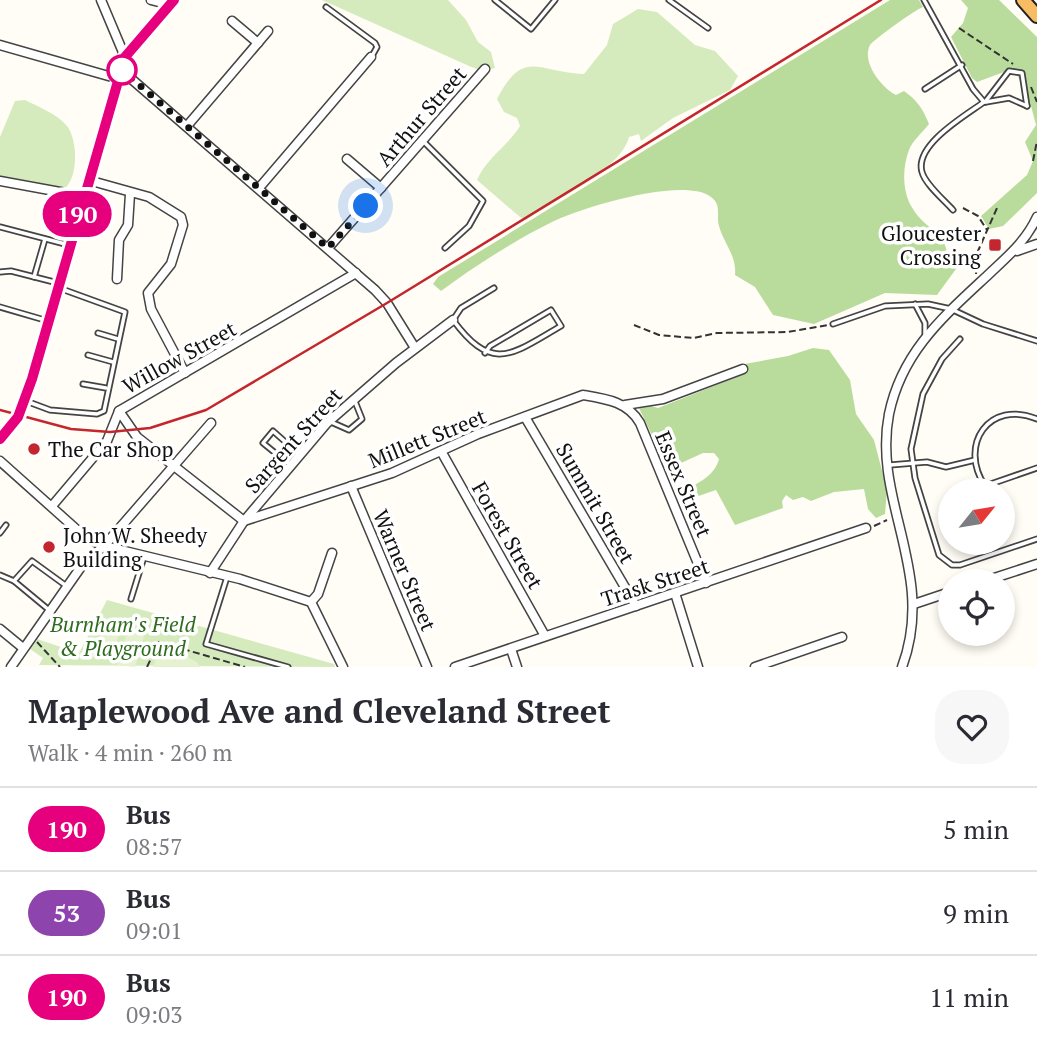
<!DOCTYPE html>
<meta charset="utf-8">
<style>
:root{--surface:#fff;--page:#f7f7f7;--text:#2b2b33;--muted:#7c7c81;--line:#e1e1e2}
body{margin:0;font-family:"PT Serif",serif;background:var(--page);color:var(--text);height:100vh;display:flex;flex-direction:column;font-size:26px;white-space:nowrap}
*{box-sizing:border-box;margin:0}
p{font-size:23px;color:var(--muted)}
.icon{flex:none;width:38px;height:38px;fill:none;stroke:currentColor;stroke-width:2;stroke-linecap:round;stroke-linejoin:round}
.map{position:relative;height:667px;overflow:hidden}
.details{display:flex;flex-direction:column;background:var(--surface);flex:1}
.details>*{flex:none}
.badge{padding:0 14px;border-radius:23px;font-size:24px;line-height:46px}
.needle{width:46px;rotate:60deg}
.controls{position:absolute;left:938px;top:478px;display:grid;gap:14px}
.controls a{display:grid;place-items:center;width:77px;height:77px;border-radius:50%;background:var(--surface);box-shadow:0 4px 10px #0003;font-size:35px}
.you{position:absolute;width:35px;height:35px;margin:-18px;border:5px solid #fff;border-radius:50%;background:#1a73e8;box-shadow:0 0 0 10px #1a73e833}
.map>.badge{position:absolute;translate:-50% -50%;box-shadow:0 0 0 4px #fff}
.round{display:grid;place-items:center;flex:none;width:74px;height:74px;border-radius:28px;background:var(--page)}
.overview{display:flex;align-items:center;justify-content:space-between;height:119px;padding:0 28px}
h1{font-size:33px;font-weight:700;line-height:52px}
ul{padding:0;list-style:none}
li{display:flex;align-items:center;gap:21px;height:84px;padding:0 28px;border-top:2px solid var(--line)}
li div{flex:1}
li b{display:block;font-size:26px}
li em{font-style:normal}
li .badge{min-width:77px;font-weight:700;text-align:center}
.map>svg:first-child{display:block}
</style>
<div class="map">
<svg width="1037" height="667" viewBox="0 0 1037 667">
<rect width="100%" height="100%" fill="#fffdf5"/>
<g fill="#d5ebbd">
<path d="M322,0H448L466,20L478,42L491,52L495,68L482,71L469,66Z"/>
<path d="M638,9L657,12L695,45L715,51L738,76L730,90L673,118L641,141L639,134L629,137C620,171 555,199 526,220L520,217L477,180C487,157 507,147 520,126L517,118L504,112L497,99C524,47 538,73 584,74L607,45L613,24Z"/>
<path d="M25,100C39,107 57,114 67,126C79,141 80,190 55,193C38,194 16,187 0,184V137L15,101Z"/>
<path d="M107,600L334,664L335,667L39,665L43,658L30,649L37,639L79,653Z"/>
</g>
<g fill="#b9dc9c">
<path d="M890,0H919L923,7C916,9 872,41 870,45C861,62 882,88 896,95L904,91C917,100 923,109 929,124C923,132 912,141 909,150C902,168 902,193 913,209C926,231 948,231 948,262L956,269L937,295L885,293L814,324L773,315L755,287L735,275C737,256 724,244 719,226C716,215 722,205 711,197C684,176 579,208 550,223C512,242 475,266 441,291L433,284L438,277Z"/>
<path d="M961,0H999L1037,37V193L1003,226L989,229L981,216L1027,175L1033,161L1025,142L1036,125L1026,87L1012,69L977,82L972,78L951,37L963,23L968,8Z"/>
<path d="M813,348L829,350L850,380L856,414L874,440L887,490L885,514L876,518L868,509L864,489L834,492L811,501L803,497L793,500L786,495L782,501L783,508L735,525L716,490L681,502L680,493C695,484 714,478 719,459L714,453H703L668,469L639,408L648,405L658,408L747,373L745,364L788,356Z"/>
</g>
<g fill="#e6f2cf">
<path d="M106,618L122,623L114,651L97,647Z"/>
<path d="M127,632L144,636L135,667L117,665Z"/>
<path d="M161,644L197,662L200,667H153Z"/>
</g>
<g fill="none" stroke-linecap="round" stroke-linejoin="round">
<g stroke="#444" stroke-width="7">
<g id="service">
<path d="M495,0L531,29L555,0"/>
<path d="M669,0L708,28"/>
<path d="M924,0L973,89L984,102C966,115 914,145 922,172C925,184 944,200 953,210"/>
<path d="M326,7L375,43L377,47L372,56"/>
<path d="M925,89L962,65"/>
<path d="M985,102L1009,71L1022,73L1027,106"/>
<path d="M986,102L1009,98L1027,106"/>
<path d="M424,142L483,201L469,226L445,248"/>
<path d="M0,227L69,245"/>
<path d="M0,272L11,271L58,283"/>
<path d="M34,277L45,239"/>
<path d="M915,304L925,323V334"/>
<path d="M0,307L48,321"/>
<path d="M833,324L885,306L928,304L951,309L983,324L1037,341"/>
<path d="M98,333L118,339"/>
<path d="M960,339L942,359L923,394L911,449L915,478L939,555L952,565H960L1037,539"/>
<path d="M485,353L490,346L551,310L561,326C512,354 493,374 453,320L461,308L494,288"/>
<path d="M88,355L113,362"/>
<path d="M83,384L106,388"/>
<path d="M26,401L50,410L97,414L104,411L125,312L59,288"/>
<path d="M1037,419C989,399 958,445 985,486L1037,468"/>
<path d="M331,422L349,430L362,419L354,399"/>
<path d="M290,465L263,443L273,431L299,454"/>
<path d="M890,465L927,462L946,467L975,460"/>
<path d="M0,533L6,525"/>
<path d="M0,575L14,581"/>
<path d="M227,577L206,644L288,667"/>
<path d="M131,599L144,557"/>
<path d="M49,610L14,581L32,561L65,585"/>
</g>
</g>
<g stroke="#444" stroke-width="11">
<g id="minor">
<path d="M101,0L125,57"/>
<path d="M151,0L170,5"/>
<path d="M232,21L258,43"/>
<path d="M0,45L119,79"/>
<path d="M121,70L375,290L387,303L415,348"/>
<path d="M187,126L268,31"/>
<path d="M347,159L381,188"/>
<path d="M88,180L149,197L181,217L183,225L171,264L148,293L151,309L185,373"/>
<path d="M0,181L82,196"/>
<path d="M259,188L371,57"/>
<path d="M328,248L485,69"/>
<path d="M1017,251L1037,244"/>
<path d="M117,279L119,240L128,225L130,194"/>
<path d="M625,405L663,399L743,369"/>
<path d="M119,411L137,437L244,521L392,473L478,434L583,395C607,399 628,402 640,423L706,583"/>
<path d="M525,417L636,606"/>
<path d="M0,439L18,417L32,379L125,57L174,0"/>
<path d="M441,451L545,636"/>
<path d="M0,461L85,537L104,546L240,579L311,602L343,667"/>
<path d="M351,486L427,667"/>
<path d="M52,506L107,441L119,411L356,273"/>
<path d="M210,573L244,521L327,423L396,363L453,320"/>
<path d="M985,581L1037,564"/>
<path d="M675,593L698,667"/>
<path d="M311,602L318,594L332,553"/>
<path d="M914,604L950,592"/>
<path d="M0,629L23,648"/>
<path d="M511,649L517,667"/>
<path d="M11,667L83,564L104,546L211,423"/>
<path d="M455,667L866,528"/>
<path d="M755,667L842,637"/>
<path d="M902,667C937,573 872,501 889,414C902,351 944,316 989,274C1008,256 1026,241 1037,217"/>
</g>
</g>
<g stroke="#222" stroke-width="16">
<path id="trunk" d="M1023,0L1037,16"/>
</g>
<g stroke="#333" stroke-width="2" stroke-dasharray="7 3.5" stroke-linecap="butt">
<path d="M959,28L1013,64"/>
<path d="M1031,87L1037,102"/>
<path d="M1033,161L1037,141"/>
<path d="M963,208L978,216L987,230"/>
<path d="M976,274L978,251L997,208"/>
<path d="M634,325L659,335L694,338L717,333L788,332L828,325"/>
<path d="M874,526L887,520"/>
<path d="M37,642L60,667"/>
<path d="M147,667L159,642L245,667"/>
</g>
<use href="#service" stroke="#fff" stroke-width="3.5"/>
<use href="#minor" stroke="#fff" stroke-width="8"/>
<use href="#trunk" stroke="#f7bc64" stroke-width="12"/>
<path stroke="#c4262e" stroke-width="2.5" d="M0,410L71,429L110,432L150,428L206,410L387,303L881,0"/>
</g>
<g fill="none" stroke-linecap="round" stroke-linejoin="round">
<g stroke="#fff" stroke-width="16">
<path id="line" d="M0,439L18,417L32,379L125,57L174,0"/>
</g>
<use href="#line" stroke="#e6007e" stroke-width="10"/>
<path stroke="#111" stroke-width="7" stroke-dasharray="0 12.6" d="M122,70L328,248L366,206"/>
</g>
<circle fill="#fff" stroke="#e6007e" stroke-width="3.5" cx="122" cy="70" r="14"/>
<g fill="#c4262e" stroke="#fff" stroke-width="2.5">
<rect x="988" y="238" width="14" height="14" rx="3.5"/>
<circle cx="34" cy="449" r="7"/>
<circle cx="49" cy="547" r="7"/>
</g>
<g text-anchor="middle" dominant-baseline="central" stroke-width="7" stroke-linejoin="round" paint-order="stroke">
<g font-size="21" fill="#111" stroke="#fff">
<text transform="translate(421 116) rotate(-49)">Arthur Street</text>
<text transform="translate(179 357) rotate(-29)">Willow Street</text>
<text transform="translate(427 438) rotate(-22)">Millett Street</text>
<text transform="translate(293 440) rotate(-48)">Sargent Street</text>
<text transform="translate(684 484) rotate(67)">Essex Street</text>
<text transform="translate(596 503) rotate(60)">Summit Street</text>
<text transform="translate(508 535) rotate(60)">Forest Street</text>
<text transform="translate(405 570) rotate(67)">Warner Street</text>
<text transform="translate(655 582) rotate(-18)">Trask Street</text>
</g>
<g font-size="21" fill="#111" stroke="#fff" text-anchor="start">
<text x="981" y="233" text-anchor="end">Gloucester<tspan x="981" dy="24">Crossing</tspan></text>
<text x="48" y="449">The Car Shop</text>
<text x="63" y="535">John W. Sheedy<tspan x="63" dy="24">Building</tspan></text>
</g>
<g font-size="21" font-style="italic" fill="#2f6b1f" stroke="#fff">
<text x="123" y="624">Burnham's Field<tspan x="123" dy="24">&amp; Playground</tspan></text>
</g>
</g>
</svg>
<div class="controls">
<a><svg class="needle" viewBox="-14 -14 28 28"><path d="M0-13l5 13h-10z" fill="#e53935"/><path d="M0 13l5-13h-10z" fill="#7c7c81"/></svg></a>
<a><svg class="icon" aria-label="locate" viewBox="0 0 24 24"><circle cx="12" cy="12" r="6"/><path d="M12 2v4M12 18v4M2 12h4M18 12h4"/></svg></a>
</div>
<div class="you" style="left:366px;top:206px"></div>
<b class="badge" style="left:77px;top:214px;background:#e6007e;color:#fff">190</b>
</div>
<section class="details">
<div class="overview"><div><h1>Maplewood Ave and Cleveland Street</h1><p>Walk · 4 min · 260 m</p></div><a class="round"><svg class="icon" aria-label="heart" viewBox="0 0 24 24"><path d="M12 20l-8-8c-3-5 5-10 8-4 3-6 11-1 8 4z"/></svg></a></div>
<ul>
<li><span class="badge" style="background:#e6007e;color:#fff">190</span><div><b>Bus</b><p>08:57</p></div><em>5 min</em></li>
<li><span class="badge" style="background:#8e44ad;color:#fff">53</span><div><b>Bus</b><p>09:01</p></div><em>9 min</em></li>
<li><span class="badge" style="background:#e6007e;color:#fff">190</span><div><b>Bus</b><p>09:03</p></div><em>11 min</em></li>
</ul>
</section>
